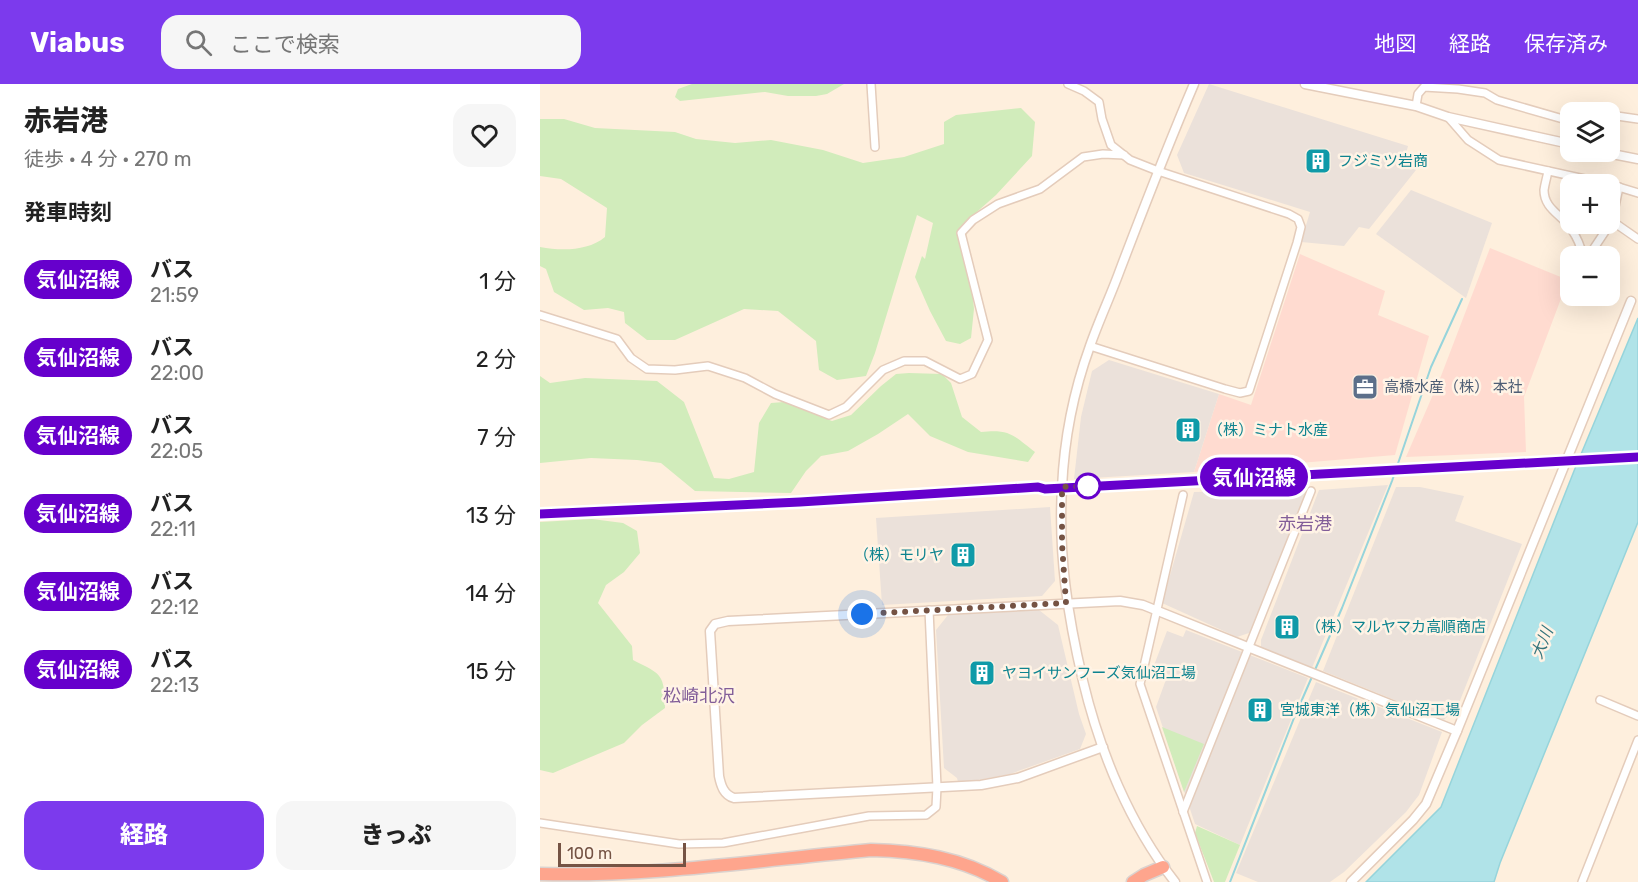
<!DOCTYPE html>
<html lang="ja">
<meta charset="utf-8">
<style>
:root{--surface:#fff;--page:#f6f6f6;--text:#222;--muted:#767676;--accent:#7c3aed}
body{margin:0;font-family:Rubik,"Noto Sans JP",sans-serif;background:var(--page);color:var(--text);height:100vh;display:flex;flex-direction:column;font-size:22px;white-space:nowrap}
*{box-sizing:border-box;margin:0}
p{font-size:20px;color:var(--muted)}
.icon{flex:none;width:33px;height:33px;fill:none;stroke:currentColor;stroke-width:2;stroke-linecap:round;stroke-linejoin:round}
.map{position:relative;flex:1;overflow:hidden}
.details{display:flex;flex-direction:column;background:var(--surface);width:540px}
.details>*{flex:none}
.badge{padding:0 12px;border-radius:20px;font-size:21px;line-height:39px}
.tools{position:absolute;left:1020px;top:18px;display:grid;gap:12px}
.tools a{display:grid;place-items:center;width:60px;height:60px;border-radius:12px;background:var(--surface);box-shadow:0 6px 24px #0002;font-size:30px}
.scale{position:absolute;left:18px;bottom:15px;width:128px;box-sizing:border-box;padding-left:6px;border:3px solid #755344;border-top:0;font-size:16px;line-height:21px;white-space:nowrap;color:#755344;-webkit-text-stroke:4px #fff3e5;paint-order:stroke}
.you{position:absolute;width:30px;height:30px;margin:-15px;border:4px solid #fff;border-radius:50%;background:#1a73e8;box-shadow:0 0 0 9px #1a73e833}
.map>.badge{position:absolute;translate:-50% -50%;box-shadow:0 0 0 3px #fff}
h2{padding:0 24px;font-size:22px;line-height:54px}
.round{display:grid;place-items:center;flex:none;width:63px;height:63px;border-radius:18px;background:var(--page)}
.head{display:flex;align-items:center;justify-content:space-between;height:102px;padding:0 24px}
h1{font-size:28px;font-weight:800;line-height:45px}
.button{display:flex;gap:12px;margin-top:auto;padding:12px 24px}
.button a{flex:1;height:69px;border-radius:18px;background:var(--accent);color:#fff;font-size:24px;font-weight:800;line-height:69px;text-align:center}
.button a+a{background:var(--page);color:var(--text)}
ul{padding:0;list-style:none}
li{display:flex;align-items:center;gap:18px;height:78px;padding:0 24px}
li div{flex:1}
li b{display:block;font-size:22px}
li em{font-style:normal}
li .badge{min-width:66px;font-weight:700;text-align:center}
header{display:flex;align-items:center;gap:36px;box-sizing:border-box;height:84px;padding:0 30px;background:var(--accent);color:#fff}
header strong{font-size:28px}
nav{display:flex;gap:33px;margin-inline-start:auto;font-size:21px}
.search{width:420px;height:54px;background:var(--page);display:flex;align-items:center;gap:15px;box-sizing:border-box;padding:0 21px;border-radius:18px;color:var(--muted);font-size:22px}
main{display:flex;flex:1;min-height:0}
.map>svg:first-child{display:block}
</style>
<header>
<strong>Viabus</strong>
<div class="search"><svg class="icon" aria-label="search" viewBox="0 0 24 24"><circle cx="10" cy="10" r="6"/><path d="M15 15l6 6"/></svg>ここで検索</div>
<nav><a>地図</a><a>経路</a><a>保存済み</a></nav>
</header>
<main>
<section class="details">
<div class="head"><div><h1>赤岩港</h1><p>徒歩 · 4 分 · 270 m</p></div><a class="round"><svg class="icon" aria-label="heart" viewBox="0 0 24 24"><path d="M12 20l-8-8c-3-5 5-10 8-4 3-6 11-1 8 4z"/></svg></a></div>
<h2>発車時刻</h2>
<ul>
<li><span class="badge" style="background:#60c;color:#fff">気仙沼線</span><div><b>バス</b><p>21:59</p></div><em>1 分</em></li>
<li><span class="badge" style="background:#60c;color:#fff">気仙沼線</span><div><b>バス</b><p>22:00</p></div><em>2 分</em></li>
<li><span class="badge" style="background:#60c;color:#fff">気仙沼線</span><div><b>バス</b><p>22:05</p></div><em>7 分</em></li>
<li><span class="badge" style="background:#60c;color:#fff">気仙沼線</span><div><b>バス</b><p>22:11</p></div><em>13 分</em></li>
<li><span class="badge" style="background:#60c;color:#fff">気仙沼線</span><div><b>バス</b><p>22:12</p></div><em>14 分</em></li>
<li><span class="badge" style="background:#60c;color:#fff">気仙沼線</span><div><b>バス</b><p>22:13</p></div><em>15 分</em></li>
</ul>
<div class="button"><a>経路</a><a>きっぷ</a></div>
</section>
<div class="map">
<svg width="1098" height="798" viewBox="0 0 1098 798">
<rect width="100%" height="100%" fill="#feefdd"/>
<g fill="#ffdbd0">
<path d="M950,164L1028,196L984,313L986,368L866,373L901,292Z"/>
<path d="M760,170L845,207L838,231L889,252L855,371L654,388L679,310L711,321Z"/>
</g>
<g fill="#ebe1da">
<path d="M669,0L868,62L864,78L876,86L829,145L819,143L804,162L761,158L770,128L644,89L637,71Z"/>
<path d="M871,106L952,139L926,214L836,150Z"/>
<path d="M569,276L679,310L654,388L534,395L541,333L552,287Z"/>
<path d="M848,401L772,584L721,565V556L779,406Z"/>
<path d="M856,403H880L924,412L915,437L982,460L919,619L904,636L783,587Z"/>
<path d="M767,406L712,548L697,553L622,519L654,408Z"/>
<path d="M510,423L515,497L502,512L342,521L336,434Z"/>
<path d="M499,526L518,541L539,630L546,650L540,665L470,690L433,697L418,698L417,694L404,684L396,546L408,531Z"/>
<path d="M646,546L768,594L700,761L655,740L616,623L628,590L613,584L627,547L643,553Z"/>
<path d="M776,598L902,648L879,711L866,728L804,788L790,798H718L696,789Z"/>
</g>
<g fill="#d1ecbb">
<path d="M152,0H304L287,10L276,12H248L225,8L140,17L135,13L138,5Z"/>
<path d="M481,24L495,38L492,72L456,111L430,134L424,161L431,194L434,225L431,254L420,260L406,257L390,227L375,193L382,172L385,175L393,139L377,131L335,269L326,292L297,296L279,286L276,257L238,227L204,225L135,256H107L85,239L84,228L68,224L44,226L14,208L6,185L0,182V163C22,167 48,167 65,153L67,124L21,95L0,92V35H24L55,44L135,48L156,55L195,59L231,56L283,66L323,79L364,73L404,60V38L416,31Z"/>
<path d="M369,289L402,290L411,299L422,333L441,348C470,345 473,351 495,368L488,378L428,368L390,352L368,330L338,350L308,367L281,372L266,387L251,409L155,407L121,379L97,376L51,374L0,379V292L10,299L45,294L117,297L144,318L174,394L189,395L214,388L219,339L231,319L244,318L292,337L311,331L341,302L356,290Z"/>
<path d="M52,435L83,439L97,447L100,469L84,488L66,501L58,519L92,562L93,576C123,591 124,590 125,624L102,641L84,659L13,689L0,686V438Z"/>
<path d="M622,643L664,660L644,708Z"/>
<path d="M657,742L700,761L685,798H674L655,749Z"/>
</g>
<path fill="#b0e3e8" stroke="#96d4db" stroke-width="1.5" d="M1098,234V438L960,779L954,798H826L901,723L1034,387Z"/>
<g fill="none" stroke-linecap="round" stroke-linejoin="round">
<path stroke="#96d4db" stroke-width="2" d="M690,798L754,634L802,524L852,397L891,283L922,215"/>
<g stroke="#e4ccbb" stroke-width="10">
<g id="minor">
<path d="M331,0L335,63"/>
<path d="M528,0L544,7L559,18L562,35L571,61L590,76L618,87L749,130L758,135L761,143L757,159L709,307L700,309L685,305L550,262"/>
<path d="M876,22L878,10L884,3L918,5L945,9L957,16L1030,37"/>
<path d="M1070,31L1098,35"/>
<path d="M908,33L928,56L959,76L1072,101L1098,109"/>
<path d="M1008,87C1007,93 1005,99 1004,106C1004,123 1018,129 1027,140C1034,148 1038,155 1041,165"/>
<path d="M1072,137L1098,155"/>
<path d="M1054,164L1072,137L1079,103"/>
<path d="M0,231L77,255L91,274L107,285L135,286L168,282L205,294L235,310L289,331L306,323L343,286L364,277H385L420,295L432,290L448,256L421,149L433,136L458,120L500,105L543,73L563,70L584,71"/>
<path d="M643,411L600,600L667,798"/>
<path d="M1060,616L1098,632"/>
<path d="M643,728L771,407"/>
<path d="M0,739L139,760L183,759L329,732L386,731L396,723L397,703L389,526"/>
<path d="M1042,798L1098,656"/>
</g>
</g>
<g stroke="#e4ccbb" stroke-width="11">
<g id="tertiary">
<path d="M765,0L876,22L908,33L1030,60"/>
<path d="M1062,68L1098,75"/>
<path d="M917,647L1091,217"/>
<path d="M563,663L478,694L441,701L194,714C184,711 181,702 179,692L170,547L175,540L188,537L580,517L603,521L917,647L886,720L873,736L811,798"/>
<path d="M635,798C590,741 560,668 543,597C528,533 518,470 522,404C524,357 534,306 550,262C559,236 571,211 580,186C604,123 628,61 654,0"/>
</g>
</g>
<g stroke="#dbd2ce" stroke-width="15">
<g id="motorway">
<path d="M0,790C110,793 221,776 331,766C377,767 422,774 462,798"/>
<path d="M593,798L604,791L623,783"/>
</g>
</g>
<use href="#minor" stroke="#fff" stroke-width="7"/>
<use href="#tertiary" stroke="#fff" stroke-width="8"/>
<use href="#motorway" stroke="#fea58d" stroke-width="12"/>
</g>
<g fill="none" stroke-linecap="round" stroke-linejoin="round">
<g stroke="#fff" stroke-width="14">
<path id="line" d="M0,430L260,418L498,403L505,405L1098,373"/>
</g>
<use href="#line" stroke="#60c" stroke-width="9"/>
<path stroke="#755344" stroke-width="6" stroke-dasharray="0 10.8" d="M322,530L526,519L522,460V403L548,402"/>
</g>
<defs>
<g id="building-square" transform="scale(1.35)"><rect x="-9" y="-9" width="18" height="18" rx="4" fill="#0f9aa8" stroke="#fff3e5"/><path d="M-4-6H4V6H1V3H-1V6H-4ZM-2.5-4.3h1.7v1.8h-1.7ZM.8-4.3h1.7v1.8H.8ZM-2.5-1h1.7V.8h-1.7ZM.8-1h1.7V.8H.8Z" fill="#fff"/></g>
<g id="office-square" transform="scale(1.35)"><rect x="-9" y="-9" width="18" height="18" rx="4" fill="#5c6f8a" stroke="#fff3e5"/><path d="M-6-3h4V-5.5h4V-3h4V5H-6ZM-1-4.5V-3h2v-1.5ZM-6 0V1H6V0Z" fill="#fff"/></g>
</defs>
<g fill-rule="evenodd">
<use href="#building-square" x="778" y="77"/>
<use href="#office-square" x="825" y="303"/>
<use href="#building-square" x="648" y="346"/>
<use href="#building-square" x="423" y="471"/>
<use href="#building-square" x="747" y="543"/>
<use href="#building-square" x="442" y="589"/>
<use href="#building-square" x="720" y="626"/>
</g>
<circle fill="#fff" stroke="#60c" stroke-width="3" cx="548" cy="402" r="12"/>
<g text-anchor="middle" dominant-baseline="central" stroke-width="5" stroke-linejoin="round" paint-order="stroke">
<g font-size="15" fill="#0d838f" stroke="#fff3e5" text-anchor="start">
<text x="798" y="77">フジミツ岩商</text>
<text x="668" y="346">（株）ミナト水産</text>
<text x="404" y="471" text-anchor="end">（株）モリヤ</text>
<text x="766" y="543">（株）マルヤマカ高順商店</text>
<text x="462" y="589">ヤヨイサンフーズ気仙沼工場</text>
<text x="740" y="626">宮城東洋（株）気仙沼工場</text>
</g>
<g font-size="15" fill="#4e5e75" stroke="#fff3e5" text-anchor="start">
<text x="844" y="303">高橋水産（株） 本社</text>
</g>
<g font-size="16" font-style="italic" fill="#36757c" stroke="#fff3e5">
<text transform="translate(1002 559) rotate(-68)">大川</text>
</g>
<g font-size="18" fill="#825e99" stroke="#fff3e5">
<text x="765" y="440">赤岩港</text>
<text x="159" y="612">松崎北沢</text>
</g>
</g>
</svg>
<div class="tools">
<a><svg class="icon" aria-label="layers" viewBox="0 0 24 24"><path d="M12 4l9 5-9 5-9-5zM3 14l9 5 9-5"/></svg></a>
<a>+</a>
<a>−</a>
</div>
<div class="scale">100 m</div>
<div class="you" style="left:322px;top:530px"></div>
<b class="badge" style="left:714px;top:393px;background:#60c;color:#fff">気仙沼線</b>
</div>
</main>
